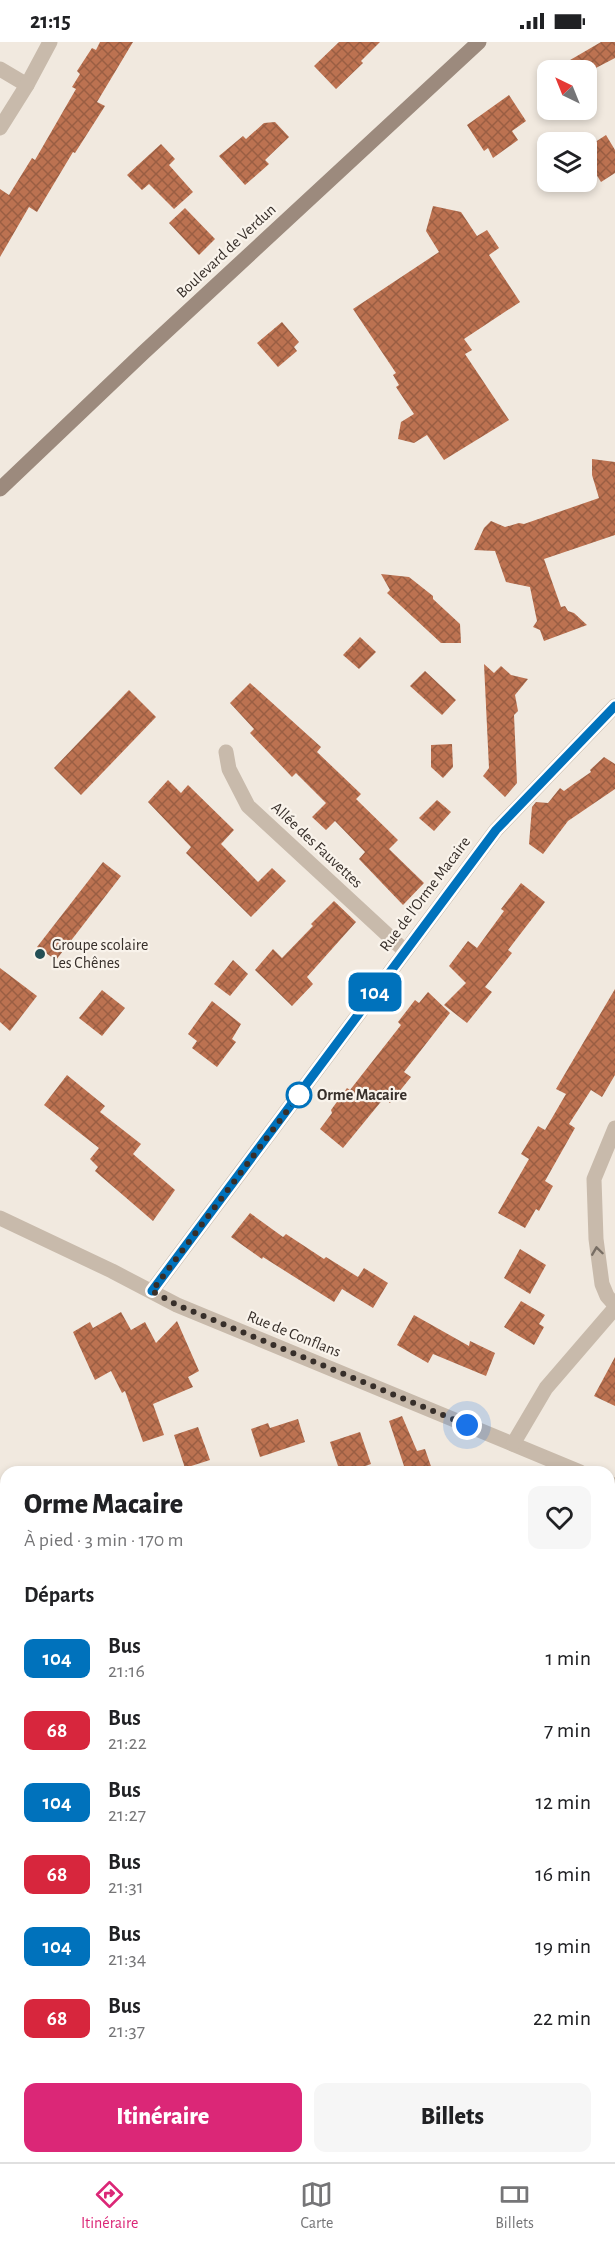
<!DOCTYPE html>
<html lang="fr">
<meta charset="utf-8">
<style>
:root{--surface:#fff;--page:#f6f6f6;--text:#202124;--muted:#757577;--line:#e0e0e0;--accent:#db2777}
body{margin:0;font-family:"Alegreya Sans",sans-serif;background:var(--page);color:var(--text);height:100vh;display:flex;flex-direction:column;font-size:22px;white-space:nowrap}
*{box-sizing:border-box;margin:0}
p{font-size:20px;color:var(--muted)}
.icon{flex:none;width:33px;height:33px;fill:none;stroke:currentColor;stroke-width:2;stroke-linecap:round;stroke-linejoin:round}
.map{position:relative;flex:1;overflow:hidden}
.sheet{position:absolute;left:0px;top:1424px;width:615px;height:698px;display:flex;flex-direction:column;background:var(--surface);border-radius:18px 18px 0 0;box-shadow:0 3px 9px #0003}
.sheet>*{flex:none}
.badge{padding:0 12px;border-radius:9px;font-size:21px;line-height:39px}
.needle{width:39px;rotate:317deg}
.tools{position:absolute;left:537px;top:18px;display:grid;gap:12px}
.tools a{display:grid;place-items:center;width:60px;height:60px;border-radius:12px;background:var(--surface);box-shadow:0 3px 9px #0003;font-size:30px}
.you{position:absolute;width:30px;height:30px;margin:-15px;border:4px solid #fff;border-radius:50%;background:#1a73e8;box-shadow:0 0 0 9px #1a73e833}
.map>.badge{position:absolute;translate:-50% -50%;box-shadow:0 0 0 3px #fff}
h2{padding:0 24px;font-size:22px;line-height:54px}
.round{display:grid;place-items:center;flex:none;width:63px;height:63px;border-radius:12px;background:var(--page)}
.head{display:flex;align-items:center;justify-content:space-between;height:102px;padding:0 24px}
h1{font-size:28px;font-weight:800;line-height:45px}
.primary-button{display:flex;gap:12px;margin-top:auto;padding:12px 24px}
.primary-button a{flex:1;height:69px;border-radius:12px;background:var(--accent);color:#fff;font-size:24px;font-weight:800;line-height:69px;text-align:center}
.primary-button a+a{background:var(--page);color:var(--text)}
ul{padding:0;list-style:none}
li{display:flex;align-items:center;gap:18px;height:72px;padding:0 24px}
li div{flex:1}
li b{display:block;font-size:22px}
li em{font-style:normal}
li .badge{min-width:66px;font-weight:700;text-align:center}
.status{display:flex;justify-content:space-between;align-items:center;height:42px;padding:0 30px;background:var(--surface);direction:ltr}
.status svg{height:16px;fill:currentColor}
.tab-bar{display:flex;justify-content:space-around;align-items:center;height:84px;border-top:2px solid var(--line);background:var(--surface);font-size:16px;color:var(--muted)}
.tab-bar a{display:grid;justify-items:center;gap:3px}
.tab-bar .current{color:var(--accent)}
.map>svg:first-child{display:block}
</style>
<div class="status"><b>21:15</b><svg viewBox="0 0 49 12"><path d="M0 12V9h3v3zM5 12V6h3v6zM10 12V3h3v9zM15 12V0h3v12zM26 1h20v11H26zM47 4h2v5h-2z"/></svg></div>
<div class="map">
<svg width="615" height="2120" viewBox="0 0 615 2120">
<defs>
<pattern id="building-cross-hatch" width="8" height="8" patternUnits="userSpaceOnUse" patternTransform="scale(1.5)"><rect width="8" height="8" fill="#bc7251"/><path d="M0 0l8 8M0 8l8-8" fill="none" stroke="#9a5e43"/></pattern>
</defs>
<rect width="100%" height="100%" fill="#f1e9df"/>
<g fill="url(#building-cross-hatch)">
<path d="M100,0H133L97,60L105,64L75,111L73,110L37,170L29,165L0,215V147L9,153L32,116L35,118L76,47L72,45L80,32L77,29L92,6L96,8Z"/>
<path d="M339,0H380L361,19L363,21L336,47L314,24Z"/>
<path d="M601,0H615V16L592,28H553Z"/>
<path d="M509,53L526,79L512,89L518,98L493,116L488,106L484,109L467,83Z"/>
<path d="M275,80L289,95L265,118L269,122L245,143L219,114L243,94L246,97L264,81Z"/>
<path d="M606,93L615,108V131L601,140L586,116V106Z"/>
<path d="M161,102L175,117L169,123L193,150L174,167L149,142L142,148L127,133Z"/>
<path d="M433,164L461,170L477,194L487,188L499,206L489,213L520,260L464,297L472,308L465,312L509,378L444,418L427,393L414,401L398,397L401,380L414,372L396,345L399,343L393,333L396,331L353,267L439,210L426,189Z"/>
<path d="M185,166L215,197L199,213L169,181Z"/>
<path d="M282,280L299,300L294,305L297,309L278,325L257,301Z"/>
<path d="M592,417L615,420V493L544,517L561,565L565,564L568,569L574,571L587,583L544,599L540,588L533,585L537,579L530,545L506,540L495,509L474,508L484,486L491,479L505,485L519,481L524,482L599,456L592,433Z"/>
<path d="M381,532L409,535L433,554V557L460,582L461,601H441L387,551L390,548Z"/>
<path d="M360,595L376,610L359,627L343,613Z"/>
<path d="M484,622L494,631L501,624L511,633L528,637L515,653L518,669L514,673L517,741L505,755L483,734L489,726Z"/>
<path d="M425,629L456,658L442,673L410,644Z"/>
<path d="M250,641L321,705L317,710L361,752L356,757L398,798L389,807L424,841L403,863L359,817L365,810L335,779L326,788L312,775L326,761L296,731L292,735L250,691L254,687L230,661Z"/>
<path d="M129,648L156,675L81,753L54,726Z"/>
<path d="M452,702L453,725L443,736L431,725V703Z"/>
<path d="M604,715L615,722V747L568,779L543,812L529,802L532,765L536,760L548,761L560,746L564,749L575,741L591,730L590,728Z"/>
<path d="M168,738L181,751L188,743L234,788L221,802L258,840L272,826L286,839L251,875L186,811L191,805L148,760Z"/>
<path d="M437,758L451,770L434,789L419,776Z"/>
<path d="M103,820L121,834L56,918L37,905Z"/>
<path d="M521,841L545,860L508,908L512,911L485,945L492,950L467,981L444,963L466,941L449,924L468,899L477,906L504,869L501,867Z"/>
<path d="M334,859L356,880L307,935L313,942L292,964L255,928L273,907L282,916L313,884L311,882Z"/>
<path d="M233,918L248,932L230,954L214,942Z"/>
<path d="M0,926L37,954L10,989L0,980Z"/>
<path d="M615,947V1033L602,1055L591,1048L569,1082L575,1086L545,1139L553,1144L539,1169L536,1167L525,1186L498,1171L529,1117L521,1112L538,1084L545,1088L566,1052L556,1047Z"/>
<path d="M102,948L125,966L102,994L79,976Z"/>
<path d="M428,950L450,971L404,1030L411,1035L390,1061L384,1056L343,1106L320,1087L332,1071L331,1068L347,1046L350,1048L401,983L398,980L415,958L419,961Z"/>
<path d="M212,959L241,982L232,997L236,1000L217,1025L192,1006L197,999L188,992Z"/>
<path d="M67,1033L105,1064L100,1070L141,1102L133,1112L175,1148L153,1179L95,1129L98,1125L90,1117L99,1106L44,1063Z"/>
<path d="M250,1171L283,1195L286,1192L324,1217L326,1215L358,1235L364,1226L388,1241L373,1266L342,1247L334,1260L263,1215L262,1217L231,1195Z"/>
<path d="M520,1207L546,1223L530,1252L504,1236Z"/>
<path d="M521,1259L545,1273L539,1282L544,1285L534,1303L504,1285Z"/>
<path d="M121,1270L131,1288L145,1280L156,1301L177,1279L199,1329L188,1335L193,1345L153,1362L164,1393L143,1400L125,1349L122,1351L111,1329L95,1338L73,1290L90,1280L93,1286Z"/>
<path d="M414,1273L469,1304L470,1299L495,1311L486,1334L433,1312L428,1321L397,1303Z"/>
<path d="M615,1315V1364L594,1354Z"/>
<path d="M402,1374L417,1409L425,1407L433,1430H406L389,1379Z"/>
<path d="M298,1377L305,1400L260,1415L251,1387L268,1381L270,1386Z"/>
<path d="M198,1385L210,1418L185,1426L174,1393Z"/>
<path d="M360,1390L371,1422L349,1430H340L330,1400Z"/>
</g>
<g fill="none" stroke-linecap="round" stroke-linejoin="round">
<g stroke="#c8baab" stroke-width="15">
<path d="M0,27L27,43"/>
<path d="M0,86L27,43L50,0"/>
<path d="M226,710L229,727L248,764L405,909"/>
<path d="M615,1086L594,1137L596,1197L602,1242L607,1254L615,1263"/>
<path d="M0,1176L112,1229L177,1263L580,1430"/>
<path d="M152,1249L496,788L615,664"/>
<path d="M513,1402L546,1346L615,1266"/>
<path d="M609,1441L615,1444"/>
<path d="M609,1725H615"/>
<path d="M0,1742H6"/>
<path d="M609,1804L615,1802"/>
<path d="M0,1996L6,1993"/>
<path d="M507,2115L509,2120"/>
<path d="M481,2120L496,2115"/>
</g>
<path stroke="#9c8a7d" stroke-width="15" d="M0,447L143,311L479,0"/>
</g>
<defs><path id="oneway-chevron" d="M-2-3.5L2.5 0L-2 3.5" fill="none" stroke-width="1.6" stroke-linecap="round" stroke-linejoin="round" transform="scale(1.5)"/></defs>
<use stroke="#786e64" href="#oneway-chevron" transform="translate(597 1209) rotate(-98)"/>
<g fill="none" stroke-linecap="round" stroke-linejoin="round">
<g stroke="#fff" stroke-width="14">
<path id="line" d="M152,1249L496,788L615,664"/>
</g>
<use href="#line" stroke="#0072bc" stroke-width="9"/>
<path stroke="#372f2a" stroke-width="6" stroke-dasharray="0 10.8" d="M299,1053L152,1249L177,1263L467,1383"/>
</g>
<circle fill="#234f55" stroke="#f9f3eb" stroke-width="2" cx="40" cy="912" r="6"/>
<circle fill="#fff" stroke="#0072bc" stroke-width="3" cx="299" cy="1053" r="12"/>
<g text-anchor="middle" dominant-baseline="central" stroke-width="4.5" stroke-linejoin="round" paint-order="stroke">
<g font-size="16" fill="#372f2a" stroke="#f9f3eb">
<text transform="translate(226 209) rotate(-43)">Boulevard de Verdun</text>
<text transform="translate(317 803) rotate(43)">Allée des Fauvettes</text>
<text transform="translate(425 852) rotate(-53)">Rue de l'Orme Macaire</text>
<text transform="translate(294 1292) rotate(22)">Rue de Conflans</text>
</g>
<g font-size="16" fill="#372f2a" stroke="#f9f3eb" text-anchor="start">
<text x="52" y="903">Groupe scolaire<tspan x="52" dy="18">Les Chênes</tspan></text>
</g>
<g font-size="16" font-weight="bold" fill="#372f2a" stroke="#f9f3eb" text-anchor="start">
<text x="317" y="1053">Orme Macaire</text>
</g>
</g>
</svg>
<div class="tools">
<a><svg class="needle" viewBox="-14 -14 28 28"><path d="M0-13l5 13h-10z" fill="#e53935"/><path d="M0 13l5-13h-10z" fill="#757577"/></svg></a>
<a><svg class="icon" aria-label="layers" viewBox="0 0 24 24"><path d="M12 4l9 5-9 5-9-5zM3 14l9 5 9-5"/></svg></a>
</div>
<div class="you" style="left:467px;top:1383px"></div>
<b class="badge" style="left:375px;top:950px;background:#0072bc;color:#fff">104</b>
<section class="sheet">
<div class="head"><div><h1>Orme Macaire</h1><p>À pied · 3 min · 170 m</p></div><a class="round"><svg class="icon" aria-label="heart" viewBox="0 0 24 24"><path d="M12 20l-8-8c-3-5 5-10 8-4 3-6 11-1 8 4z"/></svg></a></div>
<h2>Départs</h2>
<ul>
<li><span class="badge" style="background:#0072bc;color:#fff">104</span><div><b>Bus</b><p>21:16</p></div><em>1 min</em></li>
<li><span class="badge" style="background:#d7263d;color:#fff">68</span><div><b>Bus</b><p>21:22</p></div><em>7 min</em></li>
<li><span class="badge" style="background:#0072bc;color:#fff">104</span><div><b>Bus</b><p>21:27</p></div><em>12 min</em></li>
<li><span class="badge" style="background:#d7263d;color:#fff">68</span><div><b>Bus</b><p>21:31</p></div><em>16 min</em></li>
<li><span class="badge" style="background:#0072bc;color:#fff">104</span><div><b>Bus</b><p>21:34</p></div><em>19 min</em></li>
<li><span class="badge" style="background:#d7263d;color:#fff">68</span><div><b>Bus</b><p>21:37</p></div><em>22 min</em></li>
</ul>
<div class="primary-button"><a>Itinéraire</a><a>Billets</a></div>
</section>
</div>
<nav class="tab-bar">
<a class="current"><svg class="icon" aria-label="directions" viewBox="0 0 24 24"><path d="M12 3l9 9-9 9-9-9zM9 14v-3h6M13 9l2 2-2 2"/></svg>Itinéraire</a>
<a><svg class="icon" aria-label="map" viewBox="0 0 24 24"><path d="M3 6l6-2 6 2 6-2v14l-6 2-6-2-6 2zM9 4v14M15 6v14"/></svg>Carte</a>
<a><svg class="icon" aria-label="tickets" viewBox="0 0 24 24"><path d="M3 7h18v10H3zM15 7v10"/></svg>Billets</a>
</nav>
